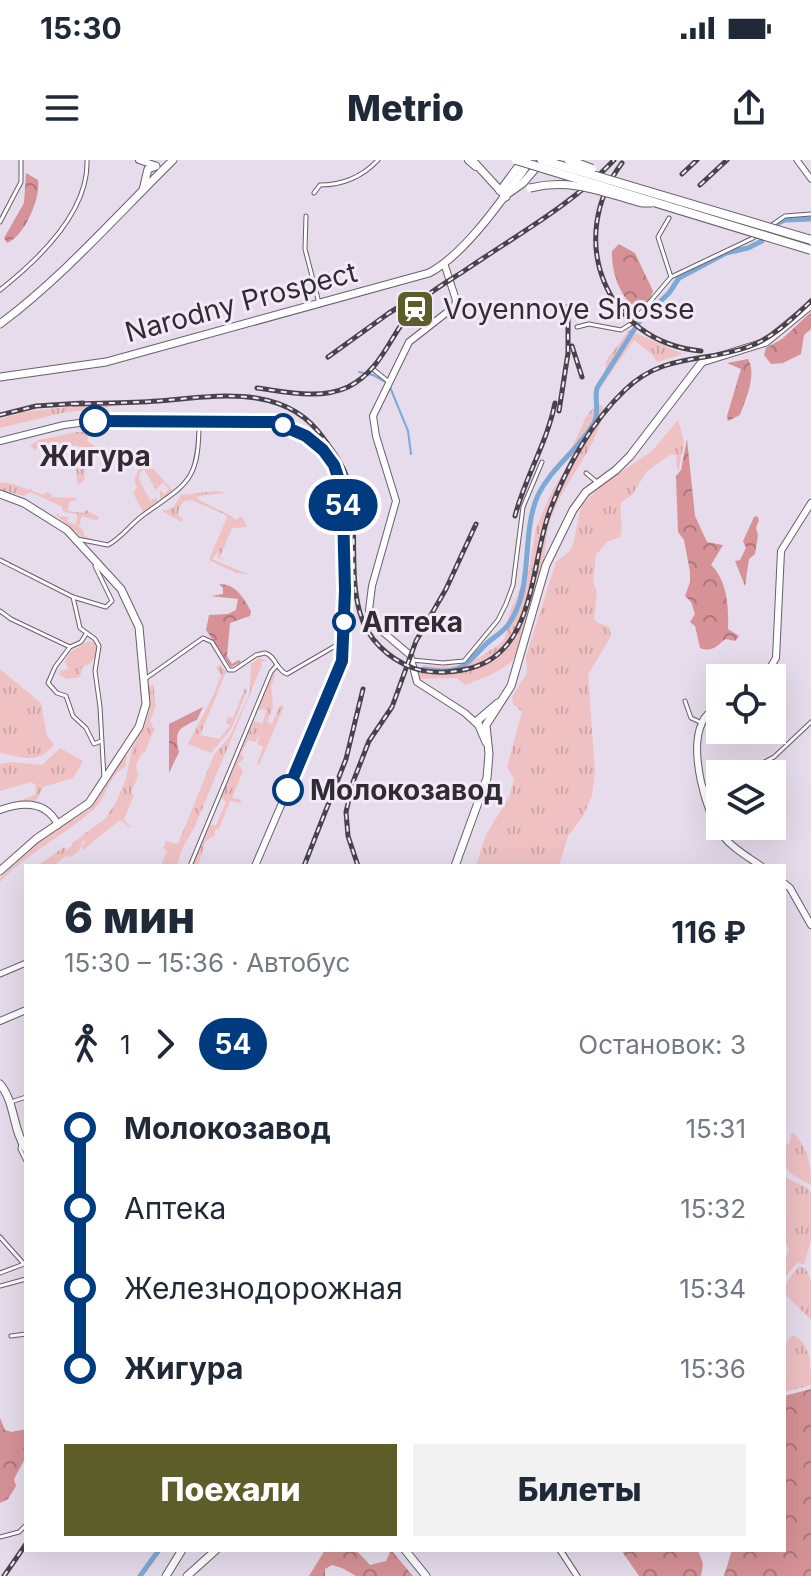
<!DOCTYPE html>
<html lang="ru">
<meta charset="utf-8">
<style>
:root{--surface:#fff;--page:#f2f2f3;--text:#1f2937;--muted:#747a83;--accent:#5d5d2a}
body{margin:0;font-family:Inter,sans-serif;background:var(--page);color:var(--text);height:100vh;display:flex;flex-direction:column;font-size:30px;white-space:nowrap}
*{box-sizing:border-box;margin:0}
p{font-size:26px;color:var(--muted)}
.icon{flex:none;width:44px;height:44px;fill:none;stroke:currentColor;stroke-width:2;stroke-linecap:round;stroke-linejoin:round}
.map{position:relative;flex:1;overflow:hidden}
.sheet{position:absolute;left:24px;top:704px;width:762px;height:688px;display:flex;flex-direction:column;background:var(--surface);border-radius:0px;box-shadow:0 8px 32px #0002}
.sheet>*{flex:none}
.badge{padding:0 16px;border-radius:26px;font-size:28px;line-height:52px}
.fabs{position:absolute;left:706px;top:504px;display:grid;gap:16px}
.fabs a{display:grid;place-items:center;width:80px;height:80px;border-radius:0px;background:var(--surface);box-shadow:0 8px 32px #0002;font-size:40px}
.map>.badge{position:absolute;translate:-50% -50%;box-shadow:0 0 0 4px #fff}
.legs{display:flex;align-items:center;gap:12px;height:88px;padding:0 40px;font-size:26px}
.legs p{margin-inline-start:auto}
.head{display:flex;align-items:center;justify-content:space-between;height:136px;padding:0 40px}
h1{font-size:44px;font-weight:800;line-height:60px}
.button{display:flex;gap:16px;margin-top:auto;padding:16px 40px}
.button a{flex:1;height:92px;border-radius:0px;background:var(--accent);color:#fff;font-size:32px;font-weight:800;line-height:92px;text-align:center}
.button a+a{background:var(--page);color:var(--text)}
ul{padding:0 40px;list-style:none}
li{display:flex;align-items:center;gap:28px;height:80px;font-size:30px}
li i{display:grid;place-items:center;width:12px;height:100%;margin:0 10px;background:currentColor}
li i::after{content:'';width:20px;height:20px;margin:-10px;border:6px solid;border-radius:50%;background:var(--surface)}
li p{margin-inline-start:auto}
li:first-child i{background:linear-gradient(#0000 50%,currentColor 0)}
li:last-child i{background:linear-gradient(currentColor 50%,#0000 0)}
.status{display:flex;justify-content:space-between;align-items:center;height:56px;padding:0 40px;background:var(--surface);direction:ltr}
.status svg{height:22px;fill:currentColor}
header{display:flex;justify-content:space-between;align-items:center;height:104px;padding:0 40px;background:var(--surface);font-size:36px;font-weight:800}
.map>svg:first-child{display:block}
</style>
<div class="status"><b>15:30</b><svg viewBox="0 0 49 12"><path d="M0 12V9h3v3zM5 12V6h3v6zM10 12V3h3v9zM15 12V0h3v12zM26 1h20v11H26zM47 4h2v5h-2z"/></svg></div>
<header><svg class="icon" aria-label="menu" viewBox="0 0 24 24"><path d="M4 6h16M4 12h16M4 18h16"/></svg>Metrio<svg class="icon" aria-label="share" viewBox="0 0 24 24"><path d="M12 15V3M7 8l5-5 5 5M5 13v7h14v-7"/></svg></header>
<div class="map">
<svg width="811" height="1416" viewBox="0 0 811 1416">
<defs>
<pattern id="grass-tufts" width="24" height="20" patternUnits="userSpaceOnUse" patternTransform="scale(2)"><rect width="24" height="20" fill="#efc1c3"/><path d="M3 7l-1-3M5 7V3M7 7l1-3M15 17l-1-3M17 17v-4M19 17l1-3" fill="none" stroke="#cda6a8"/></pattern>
<pattern id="forest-crowns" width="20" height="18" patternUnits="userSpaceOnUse" patternTransform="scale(2)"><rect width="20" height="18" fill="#d69296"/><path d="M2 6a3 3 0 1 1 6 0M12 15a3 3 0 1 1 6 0" fill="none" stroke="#ae777b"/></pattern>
</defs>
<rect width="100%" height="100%" fill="#e6dcec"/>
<g fill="url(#grass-tufts)">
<path d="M629,170L683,194L657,202L652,194L634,180L598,231V241L594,243V232L605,212L606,201Z"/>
<path d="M93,244L116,246L62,253L0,268V259L23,252Z"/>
<path d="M601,245L604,248C597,290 565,319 551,358C546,371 546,386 544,400C539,430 530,467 517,494C508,511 480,518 465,525L457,518L417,519L424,505C448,508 471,506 489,491C494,487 501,485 504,479C508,471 506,462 509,455C515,438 521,434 523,414L529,410L536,368L552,331L573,299L569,294L586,257L594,247Z"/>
<path d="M678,260L684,281L679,309L677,310L676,295H670L647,311L632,335L621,342C619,354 624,367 620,377L607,382L596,395L593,422L597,432L594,459L596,462L609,467L611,476L588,515L595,612L592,636L583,656L568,676L559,706H476L486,675L510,635L514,619L507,607L522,552L513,544L512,537L527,513L526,496L556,402L570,391L573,384L581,346L602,325L652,291Z"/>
<path d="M76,272H90L87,281L98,289L92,301L95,303L85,310L84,320L79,325L77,324L76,302L79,286L40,283L35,291L30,285L39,280Z"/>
<path d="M150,305L173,331L160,340V330L164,334L169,330L163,322L156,330L144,309L140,312L139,319L150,340L156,338L159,342L143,352L133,333L137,327L134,320L140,307Z"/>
<path d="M0,322L14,324L28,330L31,328L32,331L43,335L46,332L51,333L52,337L76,338L77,340L69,342L68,351L83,353L86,350L99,357L97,361L82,356L79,367L83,370L84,375L95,381L84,379L56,355L59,353V356L68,357L67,361L76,365L77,354L64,352L61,346L30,332L24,336L0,330Z"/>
<path d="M218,331L224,333L199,336L197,339L233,357L235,360L242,356L247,367L232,368L220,397L224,400L218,398V392L212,399L247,414L236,413L209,400L227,357L224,354L191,340L184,341L179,348L178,355L183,359L182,362L162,351L173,348L181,335Z"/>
<path d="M89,481L95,483C99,495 94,503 82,507L80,517L67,519L59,515L60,511L68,509L65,501L70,492Z"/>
<path d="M259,498L267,500L261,502L262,505L195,666L181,691L177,706H161L167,691L163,688L166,681L178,684L214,595L230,576L250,532L251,504Z"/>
<path d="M221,505L226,512L200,575L220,579L230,565L226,563L228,557L233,558L245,528L247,531L231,569L211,593L188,584L213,536L221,515L216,507Z"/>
<path d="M0,509L41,543L47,576L54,584C40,605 22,597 0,593Z"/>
<path d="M273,514L276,515L271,525L273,547L267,562L272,564L280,545L284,546L259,605L257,604L263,587L257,584L260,575L255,582L248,580L241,594L244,598L238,604L243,611L232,638L239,639L242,643L230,641L219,669H215V675L205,682L198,706H192L210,665H216L226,642L222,638V634L254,561L262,564L267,550L258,549Z"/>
<path d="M153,524L156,546L150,560L154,570L145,592L141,594L136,605L138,616L131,633L134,635L124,659L131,668L120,660L83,690L81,687L85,682L83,680L79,691L71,697L65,696L54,706H37L64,687L66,690L72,686V683L105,659L115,644L126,619L132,587L143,569L149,553V526Z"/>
<path d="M60,588L83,601L73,618L43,627L37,640L13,643L35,635L36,625L31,622L0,631V604L11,602L42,605Z"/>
<path d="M127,594L125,607C108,616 106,639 94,649C65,675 29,692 0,722V718L39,682L92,647L121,601Z"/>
<path d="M794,973C808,990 811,1002 811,1025C788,1012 784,1014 784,986L790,983L791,974Z"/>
<path d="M784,1015C792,1024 804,1022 811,1033V1081L804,1104L797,1103L784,1118V1100L789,1090L784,1079Z"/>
<path d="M799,1106L806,1109L811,1121V1160L784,1133V1126Z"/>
<path d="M794,1176C811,1183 811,1206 811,1225L784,1232V1186L790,1177Z"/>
</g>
<g fill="url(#forest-crowns)">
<path d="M26,13L38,20C41,38 24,77 7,83L4,78L24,43Z"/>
<path d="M619,84L635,93L653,131L649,141L639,149C620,141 611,111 612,91Z"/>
<path d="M811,152V169L804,175L801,194L783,203L771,204L764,195L766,188L782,179Z"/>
<path d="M748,199C757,214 746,239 740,255L728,261L727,256L741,209L727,203Z"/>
<path d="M687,279L695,356L707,382L723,385L711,405C727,420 729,447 728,469L739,476L735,481L726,479C717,485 713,493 700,488L695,466L690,462L695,454L691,442L685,436L690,422V412L684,380L678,372L676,316L681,310Z"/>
<path d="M757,356L759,360L756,368L758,375L755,394L749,399L745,426L735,401L740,400L746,388L743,381L754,357Z"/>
<path d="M219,424C236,424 243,437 251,451L250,456L230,463L227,496L232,504L239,500L241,502L231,507L206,470L209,455L228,454L236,450L238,439L211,436L223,434V428Z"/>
<path d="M203,547L197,560C178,568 174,571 179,592L169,613V564Z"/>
<path d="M811,1229V1416H724L732,1390H784V1236Z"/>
<path d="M0,1258L5,1270L12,1272L26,1269V1297L14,1319L16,1326L8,1339L0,1343Z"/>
<path d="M325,1390H356L370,1405L386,1401L391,1390L413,1416H356L342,1408L332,1405L325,1409V1416H309Z"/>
<path d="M621,1390H698L703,1404L701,1416H639Z"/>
</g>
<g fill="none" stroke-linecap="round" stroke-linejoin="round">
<g stroke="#7ea9d7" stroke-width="2">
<path d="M359,212L373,215L386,222"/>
<path d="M390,227L408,271L411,294"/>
</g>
<g stroke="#7ea9d7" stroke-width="5">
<path d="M423,509C459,515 462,509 485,485C492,478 501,474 508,465C535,428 520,376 538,335C552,307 578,290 594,263C600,251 594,240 597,228L639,162L669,133L679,118L726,93L748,88L762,81L776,64L785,60L811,59"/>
<path d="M140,1416L159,1390"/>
</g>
<g stroke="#675e6c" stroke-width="5">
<g id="minor">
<path d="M314,33L320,25C343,25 362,17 378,0"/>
<path d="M306,56L305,89L319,143"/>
<path d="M669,58L658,77L671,117"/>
<path d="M0,62L21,22V0"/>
<path d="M0,130C38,100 89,52 87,0"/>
<path d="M577,167L589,164L621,170L632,163L671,117L753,78L785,56L811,54"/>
<path d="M374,210L389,222"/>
<path d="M586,313L598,323"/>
<path d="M77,379L108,385C121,378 130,365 142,356C187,323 199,323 199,262"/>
<path d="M0,400L73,437L106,447L112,441L95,406L98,403"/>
<path d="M73,437L80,468L95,479L99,486L95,511L100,547L104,618"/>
<path d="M0,451L11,459L70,487L81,482L86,474"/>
<path d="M70,487L55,507L48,523L57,533L66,536L73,556L86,568L94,584L101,581"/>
<path d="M412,500L443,503L464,501L498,460L506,444L513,425L523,347L542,302"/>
<path d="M145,519L203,478L212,482L229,510H234L256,495L265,493C276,496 276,510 287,514L342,482"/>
<path d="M685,541L691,558L700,562"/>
<path d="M742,614L774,597L811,562"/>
<path d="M703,629L720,623"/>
<path d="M190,706L271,512L277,505"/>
<path d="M11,942L26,937"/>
<path d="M21,983L20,989L26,1001"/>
<path d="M0,1077L24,1104L0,1113"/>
<path d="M0,1126L26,1119"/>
<path d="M11,1176L26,1174"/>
<path d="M0,1377L19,1372L26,1365"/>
</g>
</g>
<g stroke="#675e6c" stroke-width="7">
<g id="tertiary">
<path d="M797,0L811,19"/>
<path d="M0,814L26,803"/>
<path d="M560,1390L577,1416"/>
</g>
</g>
<g stroke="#675e6c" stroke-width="8">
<g id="secondary">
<path d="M139,0L154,5"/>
<path d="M444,103L456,140L455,146L409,182L373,256L376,276L396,341L372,426L369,450L377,467L410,495L417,522L465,553L477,564"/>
<path d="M0,281L64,265L94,261L178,263L262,261L282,264L300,273L329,297L338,316L343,350L345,453L342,503L255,706"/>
<path d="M764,518L776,498L781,391L811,343"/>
<path d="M720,547C712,550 705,554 702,563C689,590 705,652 722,675C732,688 748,697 761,706"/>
<path d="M0,650C22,642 46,640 58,665"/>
<path d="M784,723L790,728L811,765"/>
<path d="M0,861L26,850"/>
</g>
</g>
<g stroke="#675e6c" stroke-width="9">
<g id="primary">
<path d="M474,2L506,37"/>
<path d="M143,30L148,9L156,6"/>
<path d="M500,31L523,0"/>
<path d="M509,33L523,23L540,3"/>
<path d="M0,164C64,116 116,56 173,0"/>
<path d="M0,217L106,202L429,113C466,94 506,34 531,0"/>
<path d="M0,334L24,343L67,370L121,429L139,467L146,544L139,567L89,643L36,679L0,711"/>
<path d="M486,582L477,561L498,543"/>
<path d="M455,706L487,618L489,594L486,565L511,526L546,405L573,350L586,332L616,310L630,296L702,202L766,182L811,145"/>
<path d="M0,924C16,944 12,969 26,989"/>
<path d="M405,1390L426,1416"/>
<path d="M166,1416L182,1390"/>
<path d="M187,1416L216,1390"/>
</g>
</g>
<g stroke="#675e6c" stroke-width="10">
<path id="trunk" d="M469,0L476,6"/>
</g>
<use href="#minor" stroke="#fff" stroke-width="3"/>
<use href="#tertiary" stroke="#fff" stroke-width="5"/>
<use href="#secondary" stroke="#fff" stroke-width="6"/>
<use href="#primary" stroke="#fff" stroke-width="7"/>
<use href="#trunk" stroke="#fff" stroke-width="8"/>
<g stroke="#48434a" stroke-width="5">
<g id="rail">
<path d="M622,3C565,78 605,182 701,191"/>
<path d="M682,14L697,0"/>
<path d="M700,25L727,0"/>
<path d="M572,186L582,217"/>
<path d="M328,197L389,153L420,134"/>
<path d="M257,228C287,232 320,240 348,227C382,210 390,175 413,149C428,132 449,121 467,109C518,74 572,45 614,0"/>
<path d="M73,244C101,243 130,243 158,241C217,236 286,223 324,279C334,293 343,304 348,321C359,364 348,411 360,453C367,479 389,499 413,508C431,514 449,513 467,509C536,494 530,406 549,353C565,310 591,262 625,230C663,193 703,203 748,187C773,178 792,159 811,141"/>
<path d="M559,251L568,193V146"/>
<path d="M0,255L36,246L83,243"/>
<path d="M515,356C525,317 547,283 555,243"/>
<path d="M304,706L346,599L363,529"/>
<path d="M358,706L348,676L346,652L353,622L369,581L392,547L416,481L446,429L476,364"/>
<path d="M4,1416L26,1384"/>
</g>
</g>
<use href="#rail" stroke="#f3e9f9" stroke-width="2" stroke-dasharray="6" stroke-linecap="butt"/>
<g stroke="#675e6c" stroke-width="9" stroke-linecap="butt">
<path id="primary-bridge" d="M530,28C572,18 602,32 642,43H652"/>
</g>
<g stroke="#675e6c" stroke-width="10" stroke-linecap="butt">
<g id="trunk-bridge">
<path d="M516,0L811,90"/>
<path d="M542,0L811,80"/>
<path d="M569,0L592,9"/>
</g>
</g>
<use href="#primary-bridge" stroke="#fff" stroke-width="7"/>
<use href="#trunk-bridge" stroke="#fff" stroke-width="8"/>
</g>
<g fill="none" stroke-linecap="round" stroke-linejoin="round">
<g stroke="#fff" stroke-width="18">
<path id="line-1" d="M95,261L274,262L306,276L323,290L334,305L340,323L343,350L345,431L342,501L288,630"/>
</g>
<use href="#line-1" stroke="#003b80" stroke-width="12"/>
</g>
<defs>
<g id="station-square" transform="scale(2)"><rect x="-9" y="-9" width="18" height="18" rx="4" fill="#5d5d2a" stroke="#f3e9f9"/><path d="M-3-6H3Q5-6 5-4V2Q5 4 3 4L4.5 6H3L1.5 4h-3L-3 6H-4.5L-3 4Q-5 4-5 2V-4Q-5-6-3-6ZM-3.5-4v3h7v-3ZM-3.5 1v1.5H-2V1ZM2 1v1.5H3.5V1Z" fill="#fff"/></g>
</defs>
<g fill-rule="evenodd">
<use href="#station-square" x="415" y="149"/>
</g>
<g fill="#fff" stroke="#003b80" stroke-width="4">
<circle cx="95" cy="261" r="14"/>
<circle cx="283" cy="265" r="10"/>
<circle cx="344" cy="462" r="10"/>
<circle cx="288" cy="630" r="14"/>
</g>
<g text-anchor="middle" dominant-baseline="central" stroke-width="6" stroke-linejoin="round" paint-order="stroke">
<g font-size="28" fill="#302c32" stroke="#f3e9f9">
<text transform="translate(241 142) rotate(-15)">Narodny Prospect</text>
</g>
<g font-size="28" fill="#302c32" stroke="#f3e9f9" text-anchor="start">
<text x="443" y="149">Voyennoye Shosse</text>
</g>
<g font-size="28" font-weight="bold" fill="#302c32" stroke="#f3e9f9" text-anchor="start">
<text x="95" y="296" text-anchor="middle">Жигура</text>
<text x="362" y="462">Аптека</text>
<text x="310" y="630">Молокозавод</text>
</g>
</g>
</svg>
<div class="fabs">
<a><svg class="icon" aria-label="locate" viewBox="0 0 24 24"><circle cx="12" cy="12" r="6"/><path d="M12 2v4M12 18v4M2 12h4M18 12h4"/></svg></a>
<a><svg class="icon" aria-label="layers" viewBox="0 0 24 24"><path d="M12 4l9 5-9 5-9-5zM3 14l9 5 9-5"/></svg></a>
</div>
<b class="badge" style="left:343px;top:345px;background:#003b80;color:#fff">54</b>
<section class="sheet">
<div class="head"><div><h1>6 мин</h1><p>15:30 – 15:36 · Автобус</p></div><b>116 ₽</b></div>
<div class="legs"><svg class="icon" aria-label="walk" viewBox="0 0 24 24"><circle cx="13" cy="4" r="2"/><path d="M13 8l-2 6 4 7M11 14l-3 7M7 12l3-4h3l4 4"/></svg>1<svg class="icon" aria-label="forward" viewBox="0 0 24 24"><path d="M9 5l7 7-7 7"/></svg><b class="badge" style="background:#003b80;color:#fff">54</b><p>Остановок: 3</p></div>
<ul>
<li><i style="color:#003b80"></i><b>Молокозавод</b><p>15:31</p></li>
<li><i style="color:#003b80"></i><span>Аптека</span><p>15:32</p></li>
<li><i style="color:#003b80"></i><span>Железнодорожная</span><p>15:34</p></li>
<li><i style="color:#003b80"></i><b>Жигура</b><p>15:36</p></li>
</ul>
<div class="button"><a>Поехали</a><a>Билеты</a></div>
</section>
</div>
